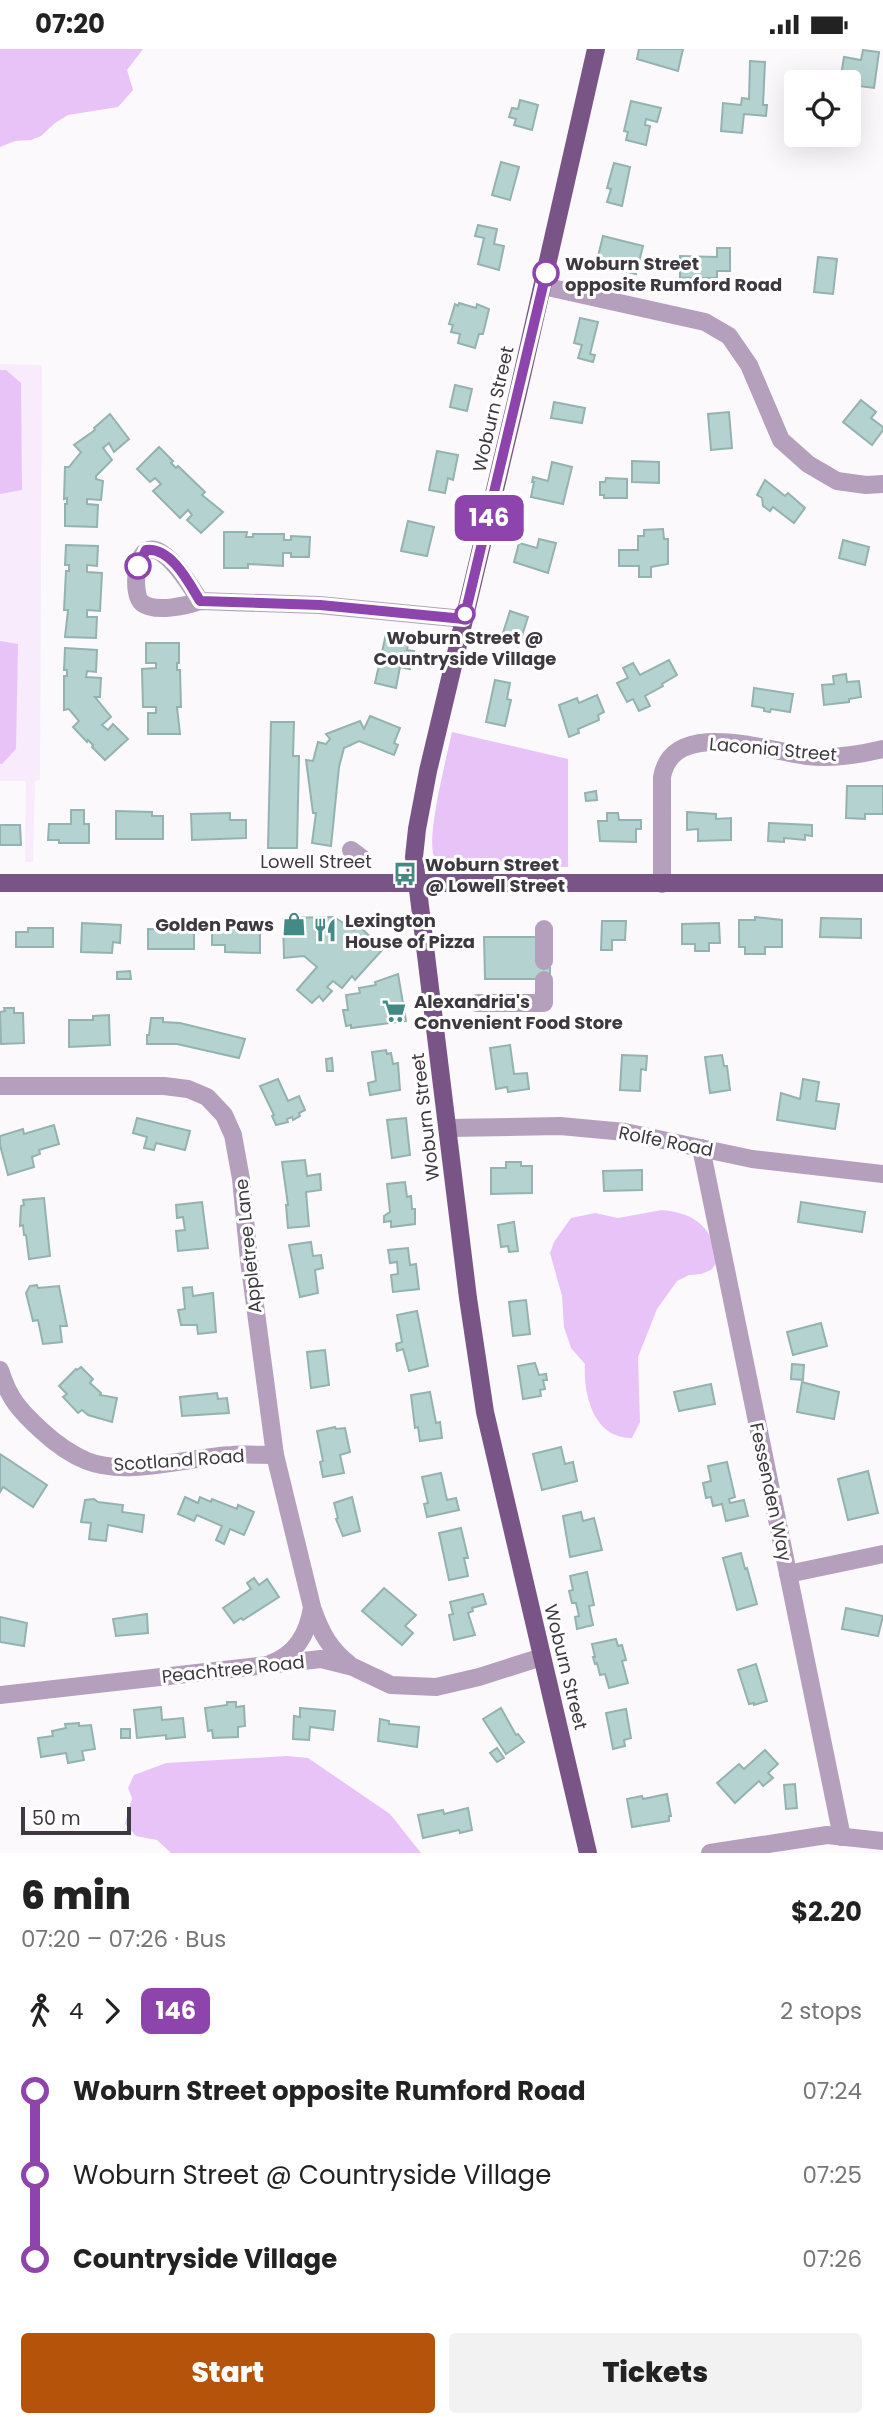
<!DOCTYPE html>
<meta charset="utf-8">
<style>
:root{--surface:#fff;--page:#f2f2f2;--text:#222;--muted:#767676;--accent:#b45309}
body{margin:0;font-family:Poppins,sans-serif;background:var(--page);color:var(--text);height:100vh;display:flex;flex-direction:column;font-size:26px;white-space:nowrap}
*{box-sizing:border-box;margin:0}
p{font-size:23px;color:var(--muted)}
.icon{flex:none;width:38px;height:38px;fill:none;stroke:currentColor;stroke-width:2;stroke-linecap:round;stroke-linejoin:round}
.map{position:relative;height:1804px;overflow:hidden}
.details{display:flex;flex-direction:column;background:var(--surface);flex:1}
.details>*{flex:none}
.badge{padding:0 14px;border-radius:10px;font-size:24px;line-height:46px}
.fabs{position:absolute;left:784px;top:21px;display:grid;gap:14px}
.fabs a{display:grid;place-items:center;width:77px;height:77px;border-radius:7px;background:var(--surface);box-shadow:0 7px 28px #0002;font-size:35px}
.scale{position:absolute;left:21px;bottom:18px;width:110px;box-sizing:border-box;padding-left:7px;border:4px solid #3e3941;border-top:0;font-size:19px;line-height:24px;white-space:nowrap;color:#3e3941;-webkit-text-stroke:5px #fff;paint-order:stroke}
.map>.badge{position:absolute;translate:-50% -50%;box-shadow:0 0 0 4px #fff}
.legs{display:flex;align-items:center;gap:10px;height:77px;padding:0 21px;font-size:23px}
.legs p{margin-inline-start:auto}
.overview{display:flex;align-items:center;justify-content:space-between;height:119px;padding:0 21px}
h1{font-size:38px;font-weight:800;line-height:52px}
.cta{display:flex;gap:14px;margin-top:auto;padding:14px 21px}
.cta a{flex:1;height:80px;border-radius:7px;background:var(--accent);color:#fff;font-size:28px;font-weight:800;line-height:80px;text-align:center}
.cta a+a{background:var(--page);color:var(--text)}
ul{padding:0 21px;list-style:none}
li{display:flex;align-items:center;gap:24px;height:84px;font-size:26px}
li i{display:grid;place-items:center;width:10px;height:100%;margin:0 9px;background:currentColor}
li i::after{content:'';width:18px;height:18px;margin:-9px;border:5px solid;border-radius:50%;background:var(--surface)}
li p{margin-inline-start:auto}
li:first-child i{background:linear-gradient(#0000 50%,currentColor 0)}
li:last-child i{background:linear-gradient(currentColor 50%,#0000 0)}
.status{display:flex;justify-content:space-between;align-items:center;height:49px;padding:0 35px;background:var(--surface);direction:ltr}
.status svg{height:19px;fill:currentColor}
.map>svg:first-child{display:block}
</style>
<div class="status"><b>07:20</b><svg viewBox="0 0 49 12"><path d="M0 12V9h3v3zM5 12V6h3v6zM10 12V3h3v9zM15 12V0h3v12zM26 1h20v11H26zM47 4h2v5h-2z"/></svg></div>
<div class="map">
<svg width="883" height="1804" viewBox="0 0 883 1804">
<rect width="100%" height="100%" fill="#fcf9fd"/>
<path fill="#f7ebfc" d="M0,315L42,316L40,731L35,732L33,813H25L26,732H0Z"/>
<g fill="#e8c3f8">
<path d="M0,0H143L127,21L133,41L118,58L68,66L55,74L41,87L31,91L15,92L0,98Z"/>
<path d="M0,321H6L21,334L22,441L0,445Z"/>
<path d="M0,592L18,595L16,700L2,715H0Z"/>
<path d="M452,683L568,710V818H452C444,817 438,814 434,807C426,787 447,707 452,683Z"/>
<path d="M662,1161C696,1164 711,1178 719,1211L711,1221L701,1225L689,1226L677,1232L657,1260L638,1308L640,1373L632,1389C594,1390 583,1346 585,1315L571,1299L564,1278L562,1247L550,1204L554,1193L571,1169L595,1164L618,1169Z"/>
<path d="M287,1707L308,1709L390,1765L421,1804H171L157,1791L136,1787L125,1775L132,1749L128,1739L134,1726L166,1714Z"/>
</g>
<g fill="#b4d3d0" stroke="#94b2af" stroke-width="2">
<path d="M639,0H683L678,22L637,10Z"/>
<path d="M863,1L879,3L874,39L859,37L856,52L849,50V33H840L844,8L861,11Z"/>
<path d="M750,12L765,13L763,56H767L766,67L744,65L742,84L721,82L723,54L741,56L742,49L749,50Z"/>
<path d="M520,51L538,56L532,81L514,76L516,70L509,68L512,59L518,60Z"/>
<path d="M631,52L661,59L657,73L646,70L645,76L650,77L646,96L626,91L628,83L624,82Z"/>
<path d="M501,113L519,118L510,151L492,146Z"/>
<path d="M614,114L630,118L622,157L607,153L611,140L607,139Z"/>
<path d="M478,176L497,180L494,195L504,197L499,221L478,215L484,189L475,187Z"/>
<path d="M603,187L643,197L636,225L596,215Z"/>
<path d="M717,199H730V222H717V229H680V207L717,208Z"/>
<path d="M818,208L837,210L833,245L814,243Z"/>
<path d="M459,254L476,259L477,255L489,260L483,285H479L475,299L458,294L460,285L451,283L453,276L449,275L455,255L458,257Z"/>
<path d="M580,269L598,273L590,305L595,306L593,313L578,309L582,296L574,294Z"/>
<path d="M455,336L472,340L467,362L450,358Z"/>
<path d="M861,351L876,363L871,369L883,378V381L872,396L843,373Z"/>
<path d="M554,353L585,359L582,374L551,369Z"/>
<path d="M729,363L732,399L711,401L708,365Z"/>
<path d="M110,365L129,390L114,403L109,394L103,399L112,411L96,427V430L103,432L101,451L87,450V455L98,456L97,478L65,477V455H67V449L64,450L65,418H69L81,403L74,396L95,381L94,379Z"/>
<path d="M159,398L173,412L171,414L176,419L178,417L205,443L202,446L223,463L201,484L187,471L192,466L188,461L180,469L153,442L161,435L155,429L150,433L137,420Z"/>
<path d="M437,402L458,406L453,431L448,429L445,444L429,441Z"/>
<path d="M632,412L659,413V434L632,433Z"/>
<path d="M552,413L572,418L563,455L531,448L534,433H532L533,428L548,432Z"/>
<path d="M606,429L627,430V449H604V446H600V433H605Z"/>
<path d="M765,431L785,447L788,444L805,459L794,474L773,458L770,462L763,457L762,449L757,446Z"/>
<path d="M408,472L434,478L427,507L401,502Z"/>
<path d="M663,480L664,490H668V515L651,518V528H639V517H619V501H638V487H644V481Z"/>
<path d="M224,483H247L246,488H253V485H284V491H291V487L310,488L309,508H291V504H283V517L248,515V519H224Z"/>
<path d="M539,490L556,494L548,524L514,513L519,494L537,499Z"/>
<path d="M843,491L869,498L865,516L839,509Z"/>
<path d="M66,496L98,497L97,517L87,516V523L102,524L100,562L87,561V568H97L96,589L65,588L68,561H64L66,522H69V516H65Z"/>
<path d="M510,562L528,568L519,596L512,594L513,590L502,587Z"/>
<path d="M386,585L409,590L407,601L414,602L410,620L400,618L396,639L375,634Z"/>
<path d="M146,594H179V614H177V621H180L181,658H177L180,685H148V664H156V658H143L142,620L156,619V614H146Z"/>
<path d="M65,599L97,601L96,623L87,622L86,628L101,629L100,648H95L111,668L102,676L108,681L113,675L128,690L105,711L92,698L93,696L88,691L87,693L73,678L79,672L69,660L64,661V627H67V621H64Z"/>
<path d="M669,611L677,626L662,635L663,637L645,647L650,657L639,662L633,650L627,653L617,634L628,629L623,619L633,614L640,626Z"/>
<path d="M846,625L847,633L859,632L861,648L849,650V653L824,656L822,636L834,635L833,627Z"/>
<path d="M495,631L510,634L507,650L511,651L505,677L486,673Z"/>
<path d="M754,639L793,645L790,663L771,660L770,663L764,662V659L752,657Z"/>
<path d="M597,646L604,663L598,666L599,671L578,680L579,684L569,688L559,656L577,649L579,654Z"/>
<path d="M370,667L400,679L394,694L398,696L394,706L359,692L344,699L339,718L331,797L312,794L316,764H313L306,711L313,712L318,693L326,695L330,690L326,685L360,672L364,680Z"/>
<path d="M271,673H294L293,707H299L297,799H268Z"/>
<path d="M847,737H883V765H865V770L846,769Z"/>
<path d="M596,742L597,751L586,752L585,744Z"/>
<path d="M71,761H84V775H89V794H59V791H48L49,775H71Z"/>
<path d="M116,762L152,763V767H163V790H116Z"/>
<path d="M687,763L716,765V770L731,769V791L698,792V780L687,781Z"/>
<path d="M230,764V771H246V789L192,791L191,765Z"/>
<path d="M607,764H618L619,771H641V780H636V793L600,792L598,772H607Z"/>
<path d="M769,774L812,776V787L805,786V791L784,789V793L768,792Z"/>
<path d="M0,776H20L21,796H0Z"/>
<path d="M334,868L354,881L358,876L383,900L355,931L352,927L342,939L333,932L327,938L332,942L323,952L319,947L312,954L297,941L317,918L304,907L284,909L283,869Z"/>
<path d="M755,868L782,871V898H765V905H745V898H739V871H755Z"/>
<path d="M821,869L861,870V889L820,888Z"/>
<path d="M602,872H626L625,891H612V901H601Z"/>
<path d="M82,874L121,876L120,894L113,893L112,904L81,903Z"/>
<path d="M719,874L720,894H709V902H695V895H682V875Z"/>
<path d="M212,877L260,878V904L225,903V896H212Z"/>
<path d="M28,879H53V898H16V883H28Z"/>
<path d="M148,880L194,881V900H148Z"/>
<path d="M484,888H536L550,912V930H485Z"/>
<path d="M130,922L131,930H117V923Z"/>
<path d="M398,925L406,972L351,979V976L346,977L343,961H348L346,946L360,944L359,939L376,936L375,933Z"/>
<path d="M4,959H14V964H23L24,994L1,995L0,963L5,962Z"/>
<path d="M109,966L110,996L69,998V971H93V967Z"/>
<path d="M151,969H163V973L180,974L245,990L239,1009L177,995H147V986H149Z"/>
<path d="M510,996L514,1025L527,1024L529,1040L508,1043L507,1038L496,1040L490,999Z"/>
<path d="M386,1001L387,1005L391,1004L393,1015L398,1014L400,1041L370,1046L368,1034L376,1032L372,1003Z"/>
<path d="M622,1006L647,1007L646,1021L641,1020L640,1042L620,1041Z"/>
<path d="M722,1006L724,1017H727L730,1041L710,1044L705,1008Z"/>
<path d="M332,1009L333,1022H327L326,1010Z"/>
<path d="M278,1030L288,1052L299,1047L305,1061L299,1064L300,1067L293,1071L292,1068L287,1070L288,1073L276,1076L272,1067L274,1066L260,1037Z"/>
<path d="M803,1030L819,1033L816,1052L839,1055L835,1080L777,1071L781,1044L800,1050Z"/>
<path d="M137,1069L190,1082L185,1101L156,1094L154,1101L144,1099L147,1088L133,1084Z"/>
<path d="M406,1069L410,1106L392,1109L387,1071Z"/>
<path d="M54,1076L59,1095L39,1101L40,1105L32,1108L34,1118L8,1126L0,1096V1087L23,1080L24,1085Z"/>
<path d="M305,1111L307,1127L320,1125L321,1141L306,1143L309,1177L288,1179L286,1156H288L282,1113Z"/>
<path d="M506,1113H521V1117H532V1144L491,1145V1119H506Z"/>
<path d="M642,1121V1141L604,1142L603,1122Z"/>
<path d="M405,1133L407,1148L411,1147L412,1160H415V1175L391,1178V1172L384,1173V1167L390,1163L387,1135Z"/>
<path d="M44,1149L50,1207L29,1210L26,1186H24L23,1176L20,1177L21,1157L24,1156L23,1151Z"/>
<path d="M202,1153L208,1199L178,1202L176,1182L185,1181L183,1168L177,1169L176,1156Z"/>
<path d="M801,1153L865,1163L862,1183L798,1173Z"/>
<path d="M514,1173L518,1202L509,1203L508,1197L501,1198L498,1176Z"/>
<path d="M311,1193L313,1207L321,1206L323,1219L315,1221L318,1244L300,1248L289,1196Z"/>
<path d="M408,1199L410,1216L416,1215L419,1240L393,1243L391,1226L398,1225L397,1213L390,1214L388,1201Z"/>
<path d="M37,1236L38,1239L59,1237L67,1277H60L62,1293L43,1295L38,1271L33,1272L26,1244L30,1237Z"/>
<path d="M192,1238L193,1247L213,1244L216,1283L198,1285L197,1276H181L178,1261L185,1260L183,1239Z"/>
<path d="M526,1251L530,1285L513,1287L509,1253Z"/>
<path d="M417,1262L428,1317L409,1322L403,1300L397,1302L396,1295L402,1293L397,1266Z"/>
<path d="M821,1274L827,1297L793,1306L787,1283Z"/>
<path d="M325,1301L329,1336L311,1339L307,1303Z"/>
<path d="M535,1314L539,1326L546,1325L547,1331H543L545,1340L540,1341L541,1347L523,1350L518,1317Z"/>
<path d="M792,1315L804,1316L803,1331L791,1330Z"/>
<path d="M81,1318L93,1330L90,1334L101,1344L100,1346L117,1349L112,1373L88,1366L82,1361L78,1364L63,1348L67,1345L59,1337L76,1320L77,1321Z"/>
<path d="M802,1333L839,1343L834,1370L797,1363Z"/>
<path d="M711,1335L715,1355L679,1362L674,1343Z"/>
<path d="M430,1343L436,1374L440,1373L442,1389L420,1392L418,1378L415,1379L411,1346Z"/>
<path d="M217,1344L218,1350L227,1349L229,1364L182,1367L180,1348Z"/>
<path d="M335,1378L336,1380L345,1379L350,1403L340,1406L344,1424L323,1428L320,1413L323,1412L317,1382Z"/>
<path d="M561,1398L565,1415L573,1413L577,1432L542,1441L533,1405Z"/>
<path d="M0,1405L47,1436L33,1458L3,1438L0,1443Z"/>
<path d="M727,1413L735,1448L729,1450L730,1454L744,1451L748,1467L726,1472L722,1455L713,1457L711,1448L706,1449L703,1434L711,1432L708,1417Z"/>
<path d="M868,1422L878,1464L848,1471L838,1430Z"/>
<path d="M441,1424L447,1451L456,1449L459,1461L427,1468L424,1455L428,1454L422,1428Z"/>
<path d="M185,1448L198,1454L200,1448L211,1453L212,1450L237,1460L238,1456L254,1463L244,1486L230,1480L224,1495L216,1491L222,1477L197,1466L194,1472L178,1465Z"/>
<path d="M352,1448L360,1482L343,1487L336,1470L338,1469L334,1454Z"/>
<path d="M94,1450L98,1453L123,1456L122,1463L144,1466L142,1483L108,1476L106,1492L89,1490L91,1474L81,1473L85,1451Z"/>
<path d="M581,1463L583,1472L594,1469L602,1501L570,1508L563,1467Z"/>
<path d="M461,1479L468,1509H464L468,1527L449,1531L439,1484Z"/>
<path d="M741,1504L745,1520L747,1519L757,1555L737,1561L723,1509Z"/>
<path d="M587,1523L594,1556L589,1557L593,1576L577,1580L575,1568L579,1567L576,1554H572L569,1542L573,1541L570,1527Z"/>
<path d="M254,1529L259,1536L267,1530L279,1548L243,1571L241,1569L234,1574L223,1559L251,1540L247,1534Z"/>
<path d="M384,1539L416,1566L405,1577L413,1584L402,1596L362,1562Z"/>
<path d="M483,1545L486,1555L472,1559L473,1562L468,1564L475,1586L454,1591L449,1566L453,1565L450,1553Z"/>
<path d="M846,1559L883,1567L878,1587L842,1580Z"/>
<path d="M147,1565L148,1584L116,1587L113,1570Z"/>
<path d="M0,1568L27,1574L24,1597L0,1593Z"/>
<path d="M616,1590L618,1597L622,1596L626,1611L622,1612L628,1634L609,1639L605,1625L600,1626L597,1614L595,1615L593,1608H595L592,1595Z"/>
<path d="M756,1615L767,1652L754,1656V1654L749,1655L738,1621Z"/>
<path d="M227,1653H236V1658L244,1657L245,1677L238,1678V1688L213,1689L212,1681L208,1682L205,1659L227,1656Z"/>
<path d="M161,1658L162,1671L183,1669L185,1688L166,1690V1686L137,1689L134,1661Z"/>
<path d="M300,1659L335,1662L333,1681L310,1678L309,1691L293,1690L294,1667L300,1668Z"/>
<path d="M501,1659L516,1686L518,1685L524,1693L506,1705L483,1670Z"/>
<path d="M626,1660L631,1689L624,1691L625,1697L613,1700L606,1664Z"/>
<path d="M380,1670L389,1672V1675L419,1678L417,1698L378,1692Z"/>
<path d="M79,1674V1677L91,1676L95,1700L82,1702L84,1711L68,1714L66,1704L41,1708L38,1689L53,1687L52,1682L66,1679L65,1675Z"/>
<rect x="121" y="1680" width="9" height="9"/>
<path d="M497,1699L504,1709L497,1713L490,1704Z"/>
<path d="M765,1701L778,1715L768,1724L773,1729L763,1737L759,1732L735,1754L717,1734L739,1715L744,1720Z"/>
<path d="M795,1735L797,1759L786,1760L784,1736Z"/>
<path d="M667,1745L671,1767H669V1772L632,1778L627,1750L642,1747L643,1750Z"/>
<path d="M468,1759L472,1781L460,1784L459,1781L423,1789L418,1766L443,1761L444,1765Z"/>
</g>
<g fill="none" stroke-linecap="round" stroke-linejoin="round">
<g stroke="#b4a0bc" stroke-width="18">
<path d="M543,237L705,273L729,287L749,316L781,391L808,415L837,432L866,436L883,435"/>
<path d="M200,552C186,557 155,564 142,554C132,546 135,504 149,501C166,496 192,539 200,552L319,556L464,570"/>
<path d="M351,801L363,810"/>
<path d="M662,835V728C673,668 767,702 807,707C833,710 858,706 883,700"/>
<path d="M544,880V912"/>
<path d="M477,954H544V931"/>
<path d="M0,1037H164L188,1040L207,1048L224,1066L233,1086L241,1130L249,1211L275,1406L312,1558C308,1585 296,1605 270,1615"/>
<path d="M448,1079L560,1077L625,1083L752,1110L883,1125"/>
<path d="M701,1099L842,1788"/>
<path d="M0,1321C9,1350 20,1362 42,1382C55,1394 70,1405 87,1412C127,1428 189,1408 232,1406C246,1405 261,1406 275,1406"/>
<path d="M788,1525L883,1505"/>
<path d="M313,1561C321,1584 330,1600 349,1615"/>
<path d="M0,1646L321,1610L353,1618L391,1636L436,1638L479,1628L542,1608"/>
<path d="M710,1804L827,1786L883,1792"/>
</g>
<g stroke="#785586" stroke-width="18">
<path d="M0,834H883"/>
<path d="M588,1804L485,1363L468,1249L414,808L417,780L428,722L518,344L596,0"/>
</g>
</g>
<g fill="none" stroke-linecap="round" stroke-linejoin="round">
<g stroke="#fff" stroke-width="16">
<path id="line-1" d="M138,517L146,501C171,498 189,534 200,552L320,556L464,570L546,224"/>
</g>
<use href="#line-1" stroke="#8e44ad" stroke-width="10"/>
</g>
<defs>
<g id="bus-bare" transform="scale(1.89)"><path d="M-5-6H5V4H4V6H2V4H-2V6H-4V4H-5ZM-3.5-4V0h7V-4ZM-3.5 1.2v1.5H-2V1.2ZM2 1.2v1.5H3.5V1.2Z" fill="#438a85" stroke="#fff" stroke-width="2.5" paint-order="stroke"/></g>
<g id="shop-bare" transform="scale(1.89)"><path d="M-5-2.5h2.3a2.7 3.5 0 0 1 5.4 0H5L5.5 6h-11ZM-1.5-2.5h3a1.5 2.3 0 0 0-3 0Z" fill="#438a85" stroke="#fff" stroke-width="2.5" paint-order="stroke"/></g>
<g id="restaurant-bare" transform="scale(1.89)"><path d="M-5-6h1v4h1v-4h1v4h1v-4h1v5L-1.5 .5V6h-2V.5L-5-1ZM5-6V6H3V1.5H1.5Q1.5-4 5-6Z" fill="#438a85" stroke="#fff" stroke-width="2.5" paint-order="stroke"/></g>
<g id="supermarket-bare" transform="scale(1.89)"><path d="M-6-5.5h2.5l.6 2H6L4.5 2H-2.5L-4.4-4H-6ZM-1.5 3.2a1.3 1.3 0 1 0 .1 0ZM3 3.2a1.3 1.3 0 1 0 .1 0Z" fill="#438a85" stroke="#fff" stroke-width="2.5" paint-order="stroke"/></g>
</defs>
<g fill-rule="evenodd">
<use href="#bus-bare" x="405" y="825"/>
<use href="#shop-bare" x="294" y="875"/>
<use href="#restaurant-bare" x="325" y="881"/>
<use href="#supermarket-bare" x="394" y="962"/>
</g>
<g fill="#fff" stroke="#8e44ad" stroke-width="3.5">
<circle cx="546" cy="224" r="12"/>
<circle cx="138" cy="517" r="12"/>
<circle cx="465" cy="565" r="9"/>
</g>
<g text-anchor="middle" dominant-baseline="central" stroke-width="6" stroke-linejoin="round" paint-order="stroke">
<g font-size="18" font-weight="bold" fill="#3e3941" stroke="#fff" text-anchor="start">
<text x="565" y="214">Woburn Street<tspan x="565" dy="21">opposite Rumford Road</tspan></text>
<text x="465" y="588" text-anchor="middle">Woburn Street @<tspan x="465" dy="21">Countryside Village</tspan></text>
</g>
<g font-size="18" fill="#3e3941" stroke="#fff">
<text transform="translate(493 360) rotate(-77)">Woburn Street</text>
<text transform="translate(773 700) rotate(5)">Laconia Street</text>
<text x="316" y="812">Lowell Street</text>
<text transform="translate(425 1068) rotate(-97)">Woburn Street</text>
<text transform="translate(666 1092) rotate(11)">Rolfe Road</text>
<text transform="translate(248 1197) rotate(-96)">Appletree Lane</text>
<text transform="translate(179 1411) rotate(-4)">Scotland Road</text>
<text transform="translate(771 1443) rotate(78)">Fessenden Way</text>
<text transform="translate(566 1618) rotate(76)">Woburn Street</text>
<text transform="translate(233 1620) rotate(-6)">Peachtree Road</text>
</g>
<g font-size="18" font-weight="bold" fill="#3e3941" stroke="#fff" text-anchor="start">
<text x="425" y="815">Woburn Street<tspan x="425" dy="21">@ Lowell Street</tspan></text>
<text x="345" y="871">Lexington<tspan x="345" dy="21">House of Pizza</tspan></text>
<text x="274" y="875" text-anchor="end">Golden Paws</text>
<text x="414" y="952">Alexandria's<tspan x="414" dy="21">Convenient Food Store</tspan></text>
</g>
</g>
</svg>
<div class="fabs">
<a><svg class="icon" aria-label="locate" viewBox="0 0 24 24"><circle cx="12" cy="12" r="6"/><path d="M12 2v4M12 18v4M2 12h4M18 12h4"/></svg></a>
</div>
<div class="scale">50 m</div>
<b class="badge" style="left:489px;top:469px;background:#8e44ad;color:#fff">146</b>
</div>
<section class="details">
<div class="overview"><div><h1>6 min</h1><p>07:20 – 07:26 · Bus</p></div><b>$2.20</b></div>
<div class="legs"><svg class="icon" aria-label="walk" viewBox="0 0 24 24"><circle cx="13" cy="4" r="2"/><path d="M13 8l-2 6 4 7M11 14l-3 7M7 12l3-4h3l4 4"/></svg>4<svg class="icon" aria-label="forward" viewBox="0 0 24 24"><path d="M9 5l7 7-7 7"/></svg><b class="badge" style="background:#8e44ad;color:#fff">146</b><p>2 stops</p></div>
<ul>
<li><i style="color:#8e44ad"></i><b>Woburn Street opposite Rumford Road</b><p>07:24</p></li>
<li><i style="color:#8e44ad"></i><span>Woburn Street @ Countryside Village</span><p>07:25</p></li>
<li><i style="color:#8e44ad"></i><b>Countryside Village</b><p>07:26</p></li>
</ul>
<div class="cta"><a>Start</a><a>Tickets</a></div>
</section>
